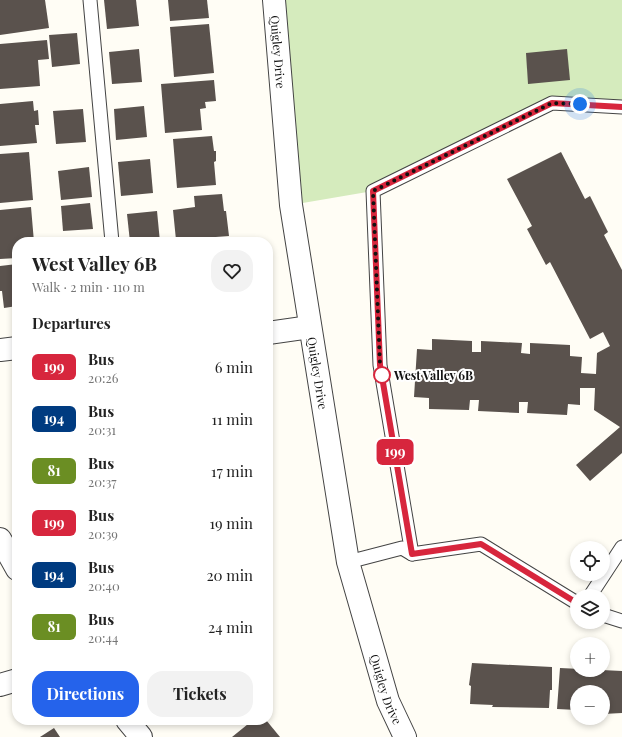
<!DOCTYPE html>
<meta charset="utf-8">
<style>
:root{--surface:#fff;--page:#f2f2f2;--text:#222;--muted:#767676;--accent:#2563eb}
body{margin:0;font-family:"Playfair Display",serif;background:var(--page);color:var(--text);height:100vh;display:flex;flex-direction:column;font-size:15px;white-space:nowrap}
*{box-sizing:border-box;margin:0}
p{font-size:13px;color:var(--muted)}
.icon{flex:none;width:22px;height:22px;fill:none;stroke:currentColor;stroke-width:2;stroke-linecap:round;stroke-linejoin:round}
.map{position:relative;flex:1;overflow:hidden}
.panel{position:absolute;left:12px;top:237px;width:261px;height:488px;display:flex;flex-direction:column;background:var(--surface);border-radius:16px;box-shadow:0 2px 6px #0003}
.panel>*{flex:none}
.badge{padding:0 8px;border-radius:6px;font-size:14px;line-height:26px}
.tools{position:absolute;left:570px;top:541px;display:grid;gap:8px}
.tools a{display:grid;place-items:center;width:40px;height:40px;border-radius:50%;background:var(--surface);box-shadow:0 2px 6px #0003;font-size:20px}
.you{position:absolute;width:20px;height:20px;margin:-10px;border:3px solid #fff;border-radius:50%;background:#1a73e8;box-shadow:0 0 0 6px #1a73e833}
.map>.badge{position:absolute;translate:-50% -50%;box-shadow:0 0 0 2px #fff}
h2{padding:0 20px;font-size:15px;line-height:36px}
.round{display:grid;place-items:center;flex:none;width:42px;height:42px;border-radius:16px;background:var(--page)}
.summary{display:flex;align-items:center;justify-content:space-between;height:68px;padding:0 20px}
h1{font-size:19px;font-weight:700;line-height:30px}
.cta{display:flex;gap:8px;margin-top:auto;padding:8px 20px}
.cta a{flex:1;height:46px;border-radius:16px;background:var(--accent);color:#fff;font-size:16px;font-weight:700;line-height:46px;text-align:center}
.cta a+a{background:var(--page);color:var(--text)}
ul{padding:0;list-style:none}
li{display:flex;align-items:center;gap:12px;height:52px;padding:0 20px}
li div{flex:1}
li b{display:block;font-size:15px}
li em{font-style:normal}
li .badge{min-width:44px;font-weight:700;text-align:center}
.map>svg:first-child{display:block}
</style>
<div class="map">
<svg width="622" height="737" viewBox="0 0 622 737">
<rect width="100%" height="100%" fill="#fffdf5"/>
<path fill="#d5ebbd" d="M274,0H622V107L552,103L373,191L291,205Z"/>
<g fill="#5a524d">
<path d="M0,0H45L49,28L0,35Z"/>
<path d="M104,0H136L139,26L107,29Z"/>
<path d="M168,0H207L209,18L170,21Z"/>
<path d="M209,24L214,73L174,77L170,27Z"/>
<path d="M77,33L80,64L52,67L49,35Z"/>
<path d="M47,40L49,59L38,60L40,86L0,89V44Z"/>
<path d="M139,49L142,82L112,84L109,52Z"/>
<path d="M567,49L570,80L528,84L526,53Z"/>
<path d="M214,80L216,101L205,102L206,108L200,109L202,130L165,133L161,84Z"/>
<path d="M33,101L34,111L38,110L39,125H35L37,143L0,146V104Z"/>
<path d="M144,106L147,137L116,140L114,109Z"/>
<path d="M83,109L86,142L56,144L53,111Z"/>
<path d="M212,136L214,151H216V161L214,162L216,185L177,188L173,139Z"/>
<path d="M29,152L33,200L0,203V154Z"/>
<path d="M561,152L585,199L590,196L608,232L604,235L622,270V453L590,481L576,465L620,427L594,410L595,388H580V405L568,404L567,415L527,413L528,402H519V413L478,411L479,400H470L469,410L429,409V398L414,397L417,349L432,350V339L472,341V352H481V341L522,343L521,353L530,354V343L570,345V356L582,357L581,373L596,374L597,353L610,346L603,332L590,339L550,262L546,265L527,229L532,226L507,179Z"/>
<path d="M150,159L153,193L121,196L118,162Z"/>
<path d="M89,167L92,197L61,200L58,171Z"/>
<path d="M222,194L224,211H226L229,236L176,240L173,210L195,207L194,196Z"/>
<path d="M90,203L93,229L63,231L61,206Z"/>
<path d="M31,207L34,242H17V258L0,259V210Z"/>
<path d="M157,211L160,242H130L127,214Z"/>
<path d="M17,264V306L4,308L2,291H0V266Z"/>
<path d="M17,437V453H16L13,438Z"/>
<path d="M472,663L552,667V690H550L549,708L492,707L493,705L470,704L471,686L469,685Z"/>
<path d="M560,668L622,671V713L603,714V692H577V710L557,709Z"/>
<path d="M253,720H266L280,737H232Z"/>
<path d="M54,728L60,737H40Z"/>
</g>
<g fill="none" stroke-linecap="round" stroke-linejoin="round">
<g stroke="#444" stroke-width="15">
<g id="service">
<path d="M90,0L112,242"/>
<path d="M412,554L380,365L373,191L552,103L622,107"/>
<path d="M348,562L402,548L412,554L481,544L577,603"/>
<path d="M590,596L622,547"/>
<path d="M603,615L622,621"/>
</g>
</g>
<g stroke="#444" stroke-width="24">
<g id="minor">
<path d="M268,333L310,327"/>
<path d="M0,350L17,348"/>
<path d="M0,539L17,569"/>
<path d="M0,685L17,680"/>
<path d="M127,720L141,737"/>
</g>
</g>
<g stroke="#444" stroke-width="24">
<g id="tertiary">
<path id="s1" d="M274,0L291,205L348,562L388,701L405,737"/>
</g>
</g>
<use href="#service" stroke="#fff" stroke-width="13"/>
<use href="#minor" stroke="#fff" stroke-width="22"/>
<use href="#tertiary" stroke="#fff" stroke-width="22"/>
</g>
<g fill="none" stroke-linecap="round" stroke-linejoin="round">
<g stroke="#fff" stroke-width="9">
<path id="line" d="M577,603L481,544L412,554L380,365L373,191L552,103L622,107"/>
</g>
<use href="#line" stroke="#d7263d" stroke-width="6"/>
<path stroke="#111" stroke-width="4" stroke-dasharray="0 7.2" d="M382,375V379L380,365L373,191L552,103L580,104"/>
</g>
<circle fill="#fff" stroke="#d7263d" stroke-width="2" cx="382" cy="375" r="8"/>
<g text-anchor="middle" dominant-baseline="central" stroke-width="4" stroke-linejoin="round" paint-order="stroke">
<g font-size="12" fill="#111" stroke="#fff">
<text stroke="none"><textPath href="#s1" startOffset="52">Quigley Drive</textPath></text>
<text stroke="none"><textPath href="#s1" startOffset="376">Quigley Drive</textPath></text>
<text stroke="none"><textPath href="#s1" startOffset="700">Quigley Drive</textPath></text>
</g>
<g font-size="12" font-weight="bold" fill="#111" stroke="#fff" text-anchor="start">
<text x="394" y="375">West Valley 6B</text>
</g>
</g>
</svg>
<div class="tools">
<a><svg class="icon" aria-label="locate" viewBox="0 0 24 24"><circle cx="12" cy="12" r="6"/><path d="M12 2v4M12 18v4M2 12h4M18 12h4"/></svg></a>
<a><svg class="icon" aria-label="layers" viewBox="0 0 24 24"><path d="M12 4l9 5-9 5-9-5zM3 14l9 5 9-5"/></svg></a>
<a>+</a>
<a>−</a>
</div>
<div class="you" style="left:580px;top:104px"></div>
<b class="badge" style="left:395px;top:452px;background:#d7263d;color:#fff">199</b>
<section class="panel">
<div class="summary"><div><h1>West Valley 6B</h1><p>Walk · 2 min · 110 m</p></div><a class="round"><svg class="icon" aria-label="heart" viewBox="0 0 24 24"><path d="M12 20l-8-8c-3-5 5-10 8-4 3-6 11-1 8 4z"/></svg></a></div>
<h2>Departures</h2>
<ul>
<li><span class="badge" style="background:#d7263d;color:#fff">199</span><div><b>Bus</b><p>20:26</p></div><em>6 min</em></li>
<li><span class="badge" style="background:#003b80;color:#fff">194</span><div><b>Bus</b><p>20:31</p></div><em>11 min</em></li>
<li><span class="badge" style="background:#6b8e23;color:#fff">81</span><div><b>Bus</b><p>20:37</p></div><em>17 min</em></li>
<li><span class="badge" style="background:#d7263d;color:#fff">199</span><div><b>Bus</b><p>20:39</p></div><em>19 min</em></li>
<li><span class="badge" style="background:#003b80;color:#fff">194</span><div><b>Bus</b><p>20:40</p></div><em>20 min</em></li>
<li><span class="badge" style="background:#6b8e23;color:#fff">81</span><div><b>Bus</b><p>20:44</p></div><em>24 min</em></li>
</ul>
<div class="cta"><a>Directions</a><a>Tickets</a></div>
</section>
</div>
